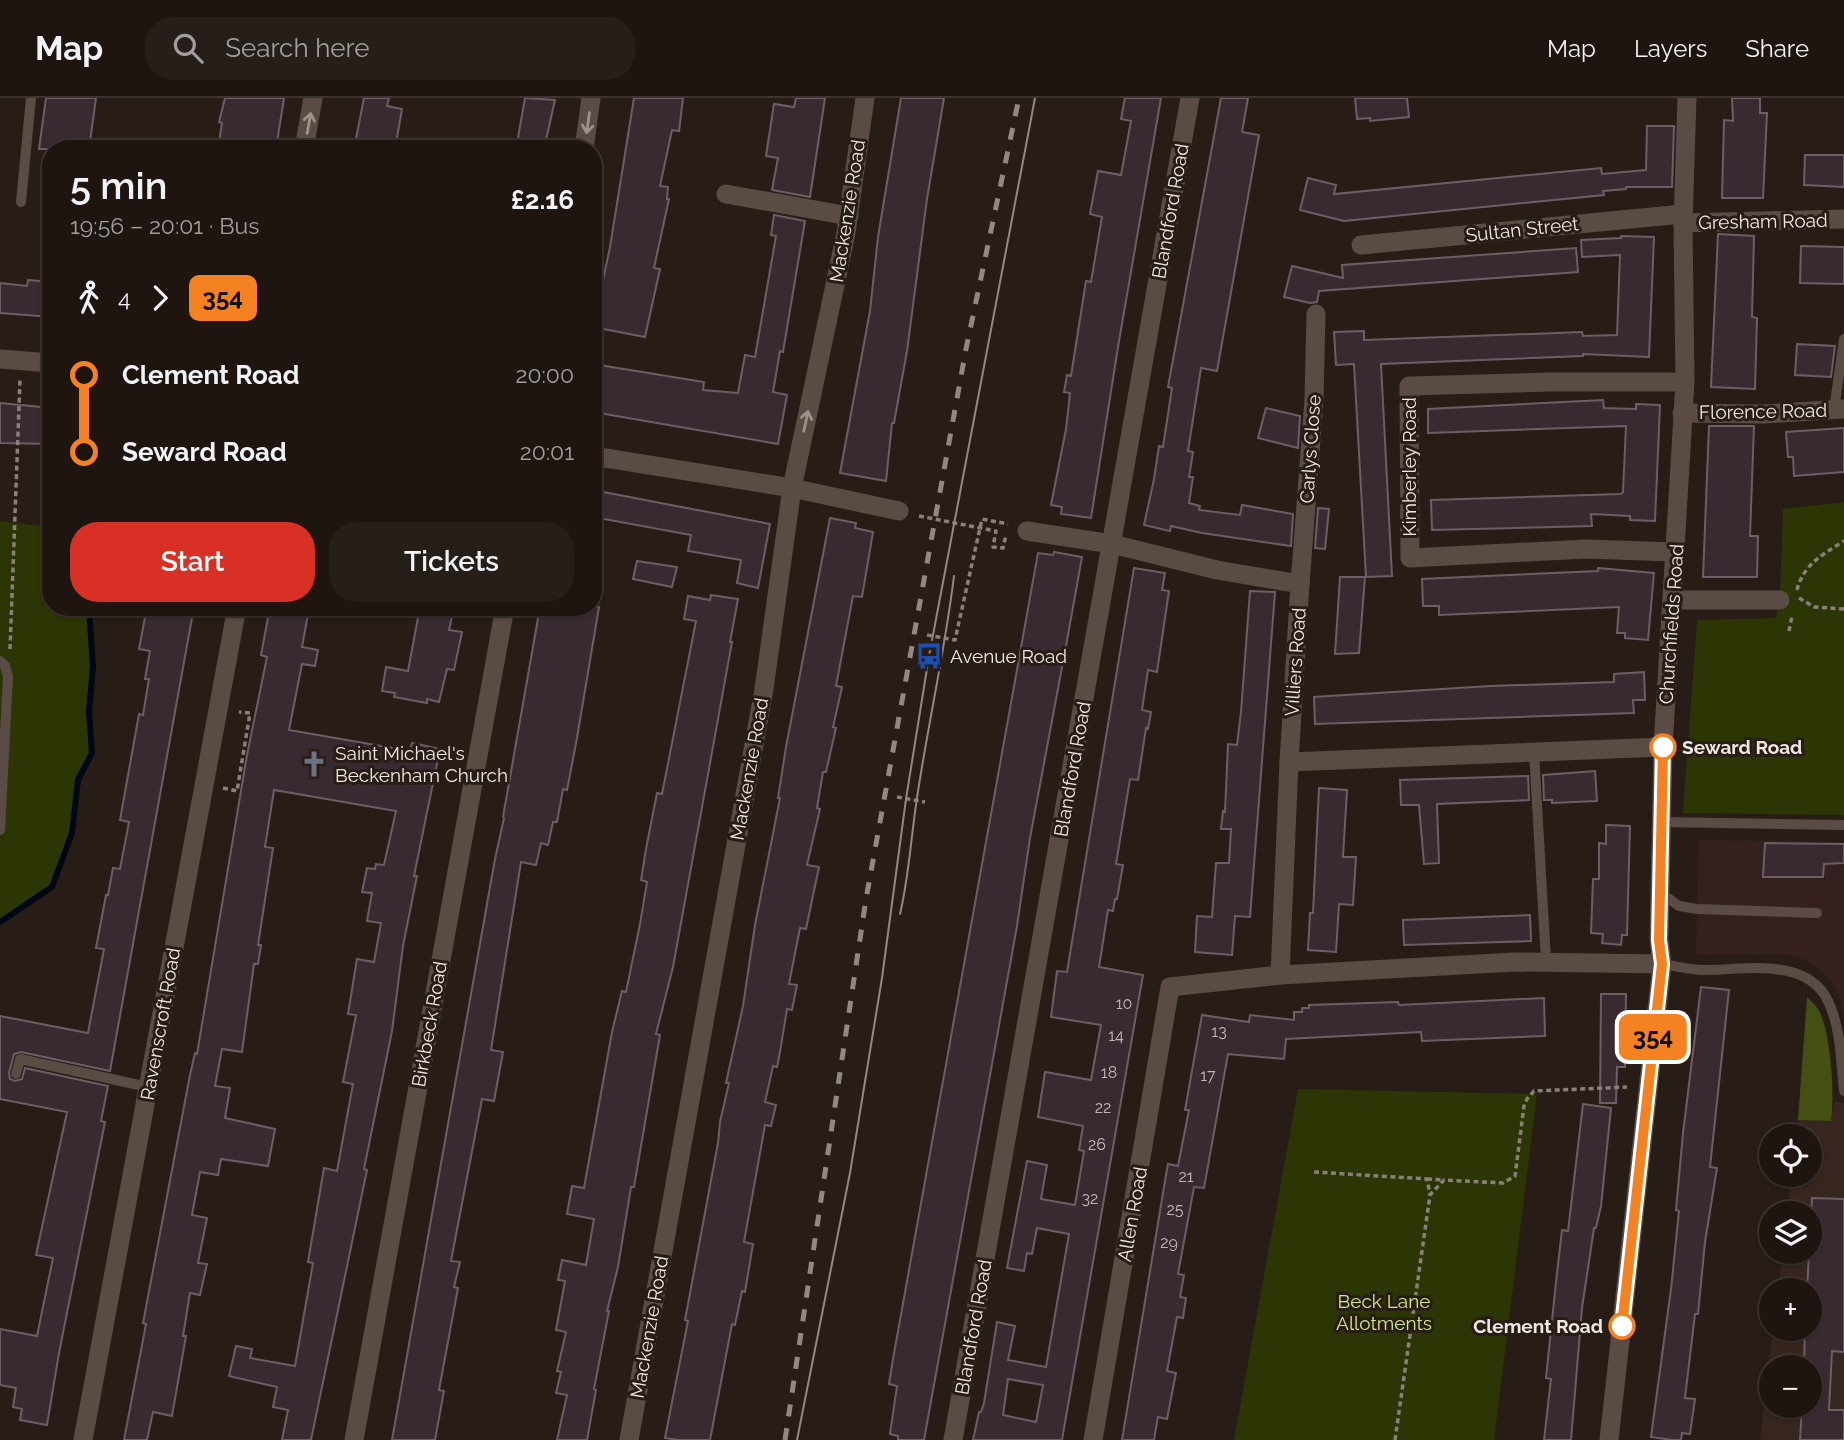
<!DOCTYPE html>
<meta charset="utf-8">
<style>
:root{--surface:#1e1510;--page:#261e19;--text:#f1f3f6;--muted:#a19f9f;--line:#3c3430;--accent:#d93025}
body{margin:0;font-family:Raleway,sans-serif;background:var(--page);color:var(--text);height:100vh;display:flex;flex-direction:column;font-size:26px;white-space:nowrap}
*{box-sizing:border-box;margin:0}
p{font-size:23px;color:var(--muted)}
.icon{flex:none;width:38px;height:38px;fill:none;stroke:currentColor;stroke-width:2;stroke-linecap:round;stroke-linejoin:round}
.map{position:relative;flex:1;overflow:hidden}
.details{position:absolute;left:42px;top:42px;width:560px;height:476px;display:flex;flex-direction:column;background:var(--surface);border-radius:28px;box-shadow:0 2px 5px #0004,0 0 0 2px var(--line)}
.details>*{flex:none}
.badge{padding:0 14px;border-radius:10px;font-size:24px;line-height:46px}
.fabs{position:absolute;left:1759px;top:1026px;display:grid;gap:14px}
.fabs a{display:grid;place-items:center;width:63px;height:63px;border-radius:50%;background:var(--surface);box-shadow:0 2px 5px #0004,0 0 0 2px var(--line);font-size:35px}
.map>.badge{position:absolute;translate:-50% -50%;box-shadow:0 0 0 4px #fff}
.legs{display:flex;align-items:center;gap:10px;height:77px;padding:0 28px;font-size:23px}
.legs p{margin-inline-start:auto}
.summary{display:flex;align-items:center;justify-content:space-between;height:119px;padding:0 28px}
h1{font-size:38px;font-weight:600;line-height:52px}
.cta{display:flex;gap:14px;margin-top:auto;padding:14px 28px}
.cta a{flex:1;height:80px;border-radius:28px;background:var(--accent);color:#fff;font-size:28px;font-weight:600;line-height:80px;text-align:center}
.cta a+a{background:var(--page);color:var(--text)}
ul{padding:0 28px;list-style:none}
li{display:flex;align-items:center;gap:24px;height:77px;font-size:26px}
li i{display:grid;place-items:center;width:10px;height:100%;margin:0 9px;background:currentColor}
li i::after{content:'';width:18px;height:18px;margin:-9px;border:5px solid;border-radius:50%;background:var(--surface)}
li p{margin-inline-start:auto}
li:first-child i{background:linear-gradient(#0000 50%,currentColor 0)}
li:last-child i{background:linear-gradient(currentColor 50%,#0000 0)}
header{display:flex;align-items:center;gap:42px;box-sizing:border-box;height:98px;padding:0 35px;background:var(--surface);border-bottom:2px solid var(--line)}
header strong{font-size:33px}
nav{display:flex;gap:38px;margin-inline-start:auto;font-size:24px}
.search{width:490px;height:63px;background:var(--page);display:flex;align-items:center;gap:18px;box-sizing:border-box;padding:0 24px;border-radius:28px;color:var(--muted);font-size:26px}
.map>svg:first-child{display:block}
</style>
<header>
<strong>Map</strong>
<div class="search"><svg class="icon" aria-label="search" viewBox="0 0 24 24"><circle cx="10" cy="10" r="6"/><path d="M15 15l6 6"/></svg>Search here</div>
<nav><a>Map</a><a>Layers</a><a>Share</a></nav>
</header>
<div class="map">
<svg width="1844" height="1342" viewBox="0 0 1844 1342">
<rect width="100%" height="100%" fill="#281c16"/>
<path fill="#33201f" d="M1698,742L1844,744V920L1840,901L1832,884L1814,867L1800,860L1783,856L1696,857Z"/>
<path fill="#37251f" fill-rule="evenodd" d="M1834,1004L1844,1005V1342H1760L1773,1230H1810V1192H1778L1783,1153H1810V1115H1787L1792,1076H1810V1038H1796L1798,1022L1831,1023ZM1771,1269H1810V1307H1771Z"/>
<g fill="#2c3504">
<path d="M44,400H51V509H89L93,569L89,613L92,655L78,682L72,735L52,789L0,824V423L40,428Z"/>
<path d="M1844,404V717L1683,715L1697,522L1776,520L1780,501L1783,411Z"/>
<path d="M1298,991L1537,996L1494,1342H1234Z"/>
</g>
<path fill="#435012" d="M1807,899C1810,903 1816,907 1818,911C1831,932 1835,998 1831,1023L1798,1022Z"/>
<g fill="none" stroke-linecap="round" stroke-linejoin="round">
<path stroke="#000815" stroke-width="6" d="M0,824L52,789L72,735L78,682L92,655L89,613L93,569L89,509"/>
</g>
<g fill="#382a30" stroke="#6d5e65" stroke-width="2" fill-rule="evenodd">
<path d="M46,0H96L89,51H39Z"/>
<path d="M225,0H284L276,51H218L222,25L219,24Z"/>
<path d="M364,0H389L387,8L402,11L395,51H354Z"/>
<path d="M525,0L555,2L544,51H516Z"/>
<path d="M634,0H683L679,33L672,32L660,88L668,89L667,101H669L654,170L660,171L645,239L593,229L610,149Z"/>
<path d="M796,0H825L810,99L772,92L778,60L766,58L774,6L794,9Z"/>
<path d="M901,0H944L927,101L907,253L894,325H892L886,383L840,375L870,213L878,139Z"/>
<path d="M1125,0H1161L1118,249L1091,420L1061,416L1062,409L1051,407L1066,331L1070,295L1064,294L1067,277L1071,278L1086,183L1091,184L1102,119L1090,116L1094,94L1098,73L1121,77L1131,23L1121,21Z"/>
<path d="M1221,0H1248L1242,34L1259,37L1217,273L1201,270L1188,353L1193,354L1189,379H1193L1189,405L1200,408L1199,412L1240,417L1242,407L1293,416L1291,448L1202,435L1171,428L1170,433L1144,427L1154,381L1159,348L1163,349L1172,290L1168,289Z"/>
<path d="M1355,0H1407L1409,19L1370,23V20L1357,21Z"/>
<path d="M1732,0H1760V15H1767L1763,100H1722L1724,22L1733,23Z"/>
<path d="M1647,28H1674L1672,89H1626V91L1603,93L1604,97L1344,123L1300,112L1308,80L1336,87L1334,96L1601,70L1602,76L1646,72Z"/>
<path d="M1805,57H1844V89L1804,87Z"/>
<path d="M774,117L805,123L783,254L780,253L773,294L787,297L778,346L593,314V266L704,284L703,292L738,295L745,257L755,259L776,138L771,137Z"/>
<path d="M1718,136L1754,138L1752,219L1757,220L1755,291L1711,289Z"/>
<path d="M1621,138L1654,139L1649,259L1583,256V258L1381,266L1392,478L1366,479L1354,266L1336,267L1334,234L1364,233V242L1582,234L1583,238L1617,237L1620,157L1582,159L1581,142L1621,140Z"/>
<path d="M1801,148L1844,149V186L1800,185Z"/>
<path d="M1576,150L1578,174L1319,193L1317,204L1310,205L1284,199L1292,168L1343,180L1342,167Z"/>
<path d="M28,182L51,184V219L0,215V185L27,188Z"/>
<path d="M1797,246L1835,248L1831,279L1795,277Z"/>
<path d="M1603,302L1604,310L1636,311V306L1660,307L1655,423L1630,422V418L1591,416L1592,428L1432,432L1431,402L1621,396L1623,394L1626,328L1428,335V311Z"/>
<path d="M0,305L51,310V346L0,345Z"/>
<path d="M1266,310L1300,318L1298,350L1258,340Z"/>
<path d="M1709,328H1754L1750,438H1758L1757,479H1703Z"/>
<path d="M1844,330V374L1794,378L1793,359H1788L1786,334Z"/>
<path d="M593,392L770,426L758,490L737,485L741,462L688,453L691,437L593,419Z"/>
<path d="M1318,410L1329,411L1325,451L1315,450Z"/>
<path d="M830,420L856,425L855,430L873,434L862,499L853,498L836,588L842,589L833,629L836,630L826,674H823L817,710L820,711L807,767L819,769L806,831L800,830L789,886L797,887L792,912L787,911L780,954L777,969L773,968L765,1004L776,1007L771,1028L765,1027L744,1144L753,1146L745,1194L742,1193L735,1227L732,1226L710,1342H678L665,1340L688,1223L685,1222L718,1045L720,1024L729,985H726L743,908L755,827L780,700H778L786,649Z"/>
<path d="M1054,454L1082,459L1066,548L1030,740L1017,828L924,1342H898V1338L890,1336L897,1288L889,1286L893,1261L1038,455L1053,457Z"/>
<path d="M637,463L677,469L672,489L633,481Z"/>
<path d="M1134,470L1165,475L1162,492L1169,493L1157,574L1148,572L1142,612L1151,614L1148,631L1146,630L1138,682L1130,681L1116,766L1123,767L1117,801H1115L1113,813L1108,812L1099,869L1143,877L1062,1342H973L979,1314H981L984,1305L997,1224L1015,1228L1008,1262L1046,1269L1069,1136L1037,1130L1032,1156L1027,1155L1024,1173L1007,1170L1027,1063L1047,1067L1041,1101L1075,1107L1084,1053L1079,1052L1083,1028L1038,1019L1045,974L1091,982L1101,927L1051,919L1057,873L1067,874ZM1008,1281L1043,1287L1036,1324L1003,1317Z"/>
<path d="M1598,470L1654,475L1648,542L1625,540V535H1617L1619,509L1439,517V508H1423L1422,481L1598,473Z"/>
<path d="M1340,479H1365L1359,555L1335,556Z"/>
<path d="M1250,493L1275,494L1250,819L1235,818L1232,857L1195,854L1197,818L1212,819L1216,765H1229L1231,731H1221L1223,713L1225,714L1228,646L1237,647L1241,614Z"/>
<path d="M711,497L738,501L730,544H732L673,869L656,936L660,937L634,1089H631L618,1169L607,1213H609L594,1291L596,1292L587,1342H557L567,1297L556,1295L561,1274L557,1273L566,1234L556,1232L565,1183L558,1182L562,1162L586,1167L594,1121L567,1116L572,1088L584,1090L612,934L622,893L626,894L640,826L647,784L641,782L646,751L657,695L662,696L696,523L684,521L688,498L710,502Z"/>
<path d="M147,509H194L110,973L21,954L14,956L9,975L10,981L15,983L22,981L25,970L108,988L101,1023L105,1024L59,1255L47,1327L20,1322L22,1311L13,1309L16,1290L0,1287V1231L37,1238L53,1160L36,1157L67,1014L0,1001V918L88,935L104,851L96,850L106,797H108L113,770L120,771L129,724L120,722L139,616L143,617L149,581H145L150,553L139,551Z"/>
<path d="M270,509H300L299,514L308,516L302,549L318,552L315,568L302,566L289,632L410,653L412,645L440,651L414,778H417L403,848L392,933L364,1071L367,1072L311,1342H282L288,1312L273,1309L277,1289L229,1278L236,1248L252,1251L250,1260L295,1268L313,1165L308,1164L324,1070L337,1073L353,986L343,984L356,917L348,916L357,861L374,864L381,825L367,823L372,795L362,794L367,770L375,771L376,766L384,767L396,713L274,692L265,749L273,750L258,847H261L258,866H254L242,954L222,951L215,988L230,990L225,1020L275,1031L268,1068L221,1061L218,1077L200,1074L192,1117L207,1120L198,1165L207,1166L200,1197L190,1195L183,1238H186L172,1318L153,1314L147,1342H124L146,1226L143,1225L190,977L195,955L197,956L247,657L267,559L261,557Z"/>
<path d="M420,509H454L449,532L462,534L454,572L447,571L439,604L427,601V605L394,599L395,595L382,593L386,569L408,573Z"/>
<path d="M540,509H599L577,640L567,692L563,691L557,724H553L548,747L541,745L536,767L521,764L491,952L503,954L494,1003L482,1001L451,1163L460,1164L454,1189L458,1190L439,1292L444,1293L435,1342H392L495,761L504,720L503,719Z"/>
<path d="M1644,574L1645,602H1633L1634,615L1315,626L1314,599L1490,588L1614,584V576Z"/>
<path d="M1595,673L1597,703L1552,705V702H1544L1543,677Z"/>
<path d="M1528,678L1529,702L1437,706L1439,765L1424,766L1419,707H1401L1400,682Z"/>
<path d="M1319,690L1347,692L1343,759H1356L1353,807L1339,806L1336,854L1308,852L1310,815H1313Z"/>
<path d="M1606,727L1630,728L1627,837H1622L1621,847L1602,845L1603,836L1591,835L1593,781H1599V745L1606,746Z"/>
<path d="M1765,745L1844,746V765L1824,766L1823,779H1763Z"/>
<path d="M1530,817L1531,843L1404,847L1403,822Z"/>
<path d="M1701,889L1729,892L1710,1069L1717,1070L1705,1144L1698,1216H1695L1685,1300L1695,1301L1690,1336L1682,1335L1681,1342H1672L1651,1339L1671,1191L1679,1113L1676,1112L1683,1035Z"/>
<path d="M1601,896H1626L1625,969H1617L1616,1005H1600Z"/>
<path d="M1544,900L1545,938L1422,943L1421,934L1286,941L1284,961L1228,956L1204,1090L1194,1089L1178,1176L1184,1177L1180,1199L1186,1200L1183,1220L1177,1219L1167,1273L1176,1275L1167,1321L1158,1319L1154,1342H1122L1165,1083L1168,1066L1178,1068L1189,1012H1185L1202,917L1249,924L1250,917L1294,922V914H1302V910H1309V907L1398,904L1399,907Z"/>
<path d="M1583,1006L1611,1010L1601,1108L1596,1130H1594L1582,1210L1571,1342H1544L1551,1281L1546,1280L1556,1184L1562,1132L1568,1133Z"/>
<path d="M1812,1100L1844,1101V1254L1832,1253L1829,1312H1844V1342H1800L1802,1307H1810V1269H1804L1805,1230H1810V1192H1807Z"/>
</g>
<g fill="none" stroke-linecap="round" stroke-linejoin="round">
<g stroke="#8a807b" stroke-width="3.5" stroke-dasharray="5 3.5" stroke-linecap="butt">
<path d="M919,418L996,433L993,449L1003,450L1006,437"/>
<path d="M1797,492C1803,467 1823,456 1844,443"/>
<path d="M1799,500L1814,509L1844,511"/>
<path d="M1789,533L1792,518"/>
<path d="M927,537L955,542L982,421L1008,426"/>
<path d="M10,551L20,282"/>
<path d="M223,690L237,693L250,615L239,614"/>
<path d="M897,699L925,704"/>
<path d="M1314,1074L1427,1081L1430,1097"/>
<path d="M1427,1081L1443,1082"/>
<path d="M1395,1342L1430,1097L1444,1082L1503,1085L1515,1078L1524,1008L1527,1001L1534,993L1627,989"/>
</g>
<g stroke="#5a4c45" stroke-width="10">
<path d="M21,104L31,0"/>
<path d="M1834,312L1844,241"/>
<path d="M0,563L5,568L8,578L0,732"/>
<path d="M1534,654L1546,863"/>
<path d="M1663,724L1844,727"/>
<path d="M1661,795L1679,808L1697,811L1817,815"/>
<path d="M1662,866C1674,868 1687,871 1700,872C1741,873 1806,857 1828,903C1841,930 1841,964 1844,993"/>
<path d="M16,976L20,961L148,989"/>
</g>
<g stroke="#5a4c45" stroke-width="19">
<path d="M304,51L313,0"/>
<path d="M584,51L591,0"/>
<path d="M726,96L849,118"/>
<path d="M1683,125L1844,121"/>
<path d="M1361,147L1683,116"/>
<path d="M0,261L51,265"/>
<path d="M1682,315L1764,316L1844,311"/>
<path d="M593,358L792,390L899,413"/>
<path d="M1027,433L1112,446L1217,472L1300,486L1289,664L1280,877"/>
<path d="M1675,454L1586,451L1410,460L1409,288L1551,284H1685"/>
<path d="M1300,486L1314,301L1316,216"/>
<path d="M1673,502H1780"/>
<path d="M1289,664L1663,649"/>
<path d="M83,1342L237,509"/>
<path d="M354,1342L505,509"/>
<path d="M629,1342L764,591L792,390L846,135L865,0"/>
<path d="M953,1342L1190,0"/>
<path d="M1093,1342L1170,889L1280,877L1515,864L1662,866"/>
<path d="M1609,1342L1662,866L1659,842L1663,649L1685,284L1683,125L1687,0"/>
</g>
<g stroke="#928882" stroke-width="2">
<path d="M900,816C909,778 911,739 917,700C928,626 945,552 954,478"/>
<path d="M797,1342L850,1075L882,880L906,701L929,558L1035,0"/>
</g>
<path stroke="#928882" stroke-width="5" stroke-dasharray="12 12" stroke-linecap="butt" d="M785,1342L866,801L966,251L1019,0"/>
</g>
<defs><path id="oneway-shaft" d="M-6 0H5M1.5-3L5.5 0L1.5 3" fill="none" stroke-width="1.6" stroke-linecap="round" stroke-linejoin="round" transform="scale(1.75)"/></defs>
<g stroke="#9d928c">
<use href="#oneway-shaft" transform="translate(309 25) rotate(-80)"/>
<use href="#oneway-shaft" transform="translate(588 25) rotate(98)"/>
<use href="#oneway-shaft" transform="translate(806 323) rotate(-78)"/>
</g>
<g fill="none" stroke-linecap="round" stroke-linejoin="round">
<g stroke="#fff" stroke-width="16">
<path id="line-1" d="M1622,1228L1662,866L1659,842L1663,649"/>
</g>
<use href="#line-1" stroke="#f58220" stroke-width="10"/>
</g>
<defs>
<g id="bus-bare" transform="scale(2.1)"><path d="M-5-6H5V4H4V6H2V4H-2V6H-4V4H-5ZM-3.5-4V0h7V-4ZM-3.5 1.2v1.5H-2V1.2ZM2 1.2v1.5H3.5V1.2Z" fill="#1a4fb4" stroke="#281c16" stroke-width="2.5" paint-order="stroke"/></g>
<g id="church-bare" transform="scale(2.1)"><path d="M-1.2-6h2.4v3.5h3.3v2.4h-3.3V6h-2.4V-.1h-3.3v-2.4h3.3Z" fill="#6b7280" stroke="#281c16" stroke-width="2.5" paint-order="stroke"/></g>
</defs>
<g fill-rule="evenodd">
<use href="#bus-bare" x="929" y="558"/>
<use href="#church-bare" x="314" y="666"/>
</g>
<g fill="#fff" stroke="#f58220" stroke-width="3.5">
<circle cx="1663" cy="649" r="12"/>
<circle cx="1622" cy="1228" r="12"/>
</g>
<g text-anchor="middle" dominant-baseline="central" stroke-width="6" stroke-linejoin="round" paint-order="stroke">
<g font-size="16" fill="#c1b8b6">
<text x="1124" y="905">10</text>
<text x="1219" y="933">13</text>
<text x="1116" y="937">14</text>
<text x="1109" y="974">18</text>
<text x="1208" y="977">17</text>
<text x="1103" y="1009">22</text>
<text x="1097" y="1046">26</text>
<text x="1186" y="1078">21</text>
<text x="1090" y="1100">32</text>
<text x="1175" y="1111">25</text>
<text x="1169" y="1144">29</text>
</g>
<g font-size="19" fill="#efe7e2" stroke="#281c16">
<text transform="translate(847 113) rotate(-81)">Mackenzie Road</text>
<text transform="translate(1170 113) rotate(-80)">Blandford Road</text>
<text transform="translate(1763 123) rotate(-1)">Gresham Road</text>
<text transform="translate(1522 131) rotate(-6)">Sultan Street</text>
<text transform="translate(1763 313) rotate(-1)">Florence Road</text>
<text transform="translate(1310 351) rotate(-86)">Carlys Close</text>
<text transform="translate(1409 369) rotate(-90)">Kimberley Road</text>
<text transform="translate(1671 526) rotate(-86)">Churchfields Road</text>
<text transform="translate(1295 564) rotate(-86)">Villiers Road</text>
<text transform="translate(749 671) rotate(-80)">Mackenzie Road</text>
<text transform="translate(1072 671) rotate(-80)">Blandford Road</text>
<text transform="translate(160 926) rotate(-80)">Ravenscroft Road</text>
<text transform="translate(429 926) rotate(-80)">Birkbeck Road</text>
<text transform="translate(1132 1116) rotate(-80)">Allen Road</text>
<text transform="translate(649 1229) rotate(-80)">Mackenzie Road</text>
<text transform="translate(973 1229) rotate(-80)">Blandford Road</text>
</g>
<g font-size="19" fill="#efe7e2" stroke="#281c16" text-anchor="start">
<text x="950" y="558">Avenue Road</text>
<text x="335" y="655">Saint Michael's<tspan x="335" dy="22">Beckenham Church</tspan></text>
</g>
<g font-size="19" font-weight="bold" fill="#efe7e2" stroke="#281c16" text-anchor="start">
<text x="1682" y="649">Seward Road</text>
<text x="1603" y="1228" text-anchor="end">Clement Road</text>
</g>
<g font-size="19" fill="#cfe97d" stroke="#281c16">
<text x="1384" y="1203">Beck Lane<tspan x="1384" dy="22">Allotments</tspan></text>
</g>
</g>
</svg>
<div class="fabs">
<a><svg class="icon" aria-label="locate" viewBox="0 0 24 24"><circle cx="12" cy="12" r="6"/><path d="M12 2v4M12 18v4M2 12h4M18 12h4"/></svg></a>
<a><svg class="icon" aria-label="layers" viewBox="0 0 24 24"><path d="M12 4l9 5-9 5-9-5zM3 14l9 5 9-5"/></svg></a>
<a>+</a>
<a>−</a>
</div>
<b class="badge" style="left:1653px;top:939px;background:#f58220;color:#111">354</b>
<section class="details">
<div class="summary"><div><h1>5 min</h1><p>19:56 – 20:01 · Bus</p></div><b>£2.16</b></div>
<div class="legs"><svg class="icon" aria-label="walk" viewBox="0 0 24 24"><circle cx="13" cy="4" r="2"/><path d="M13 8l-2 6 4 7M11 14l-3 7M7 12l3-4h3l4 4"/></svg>4<svg class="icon" aria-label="forward" viewBox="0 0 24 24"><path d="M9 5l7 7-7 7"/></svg><b class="badge" style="background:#f58220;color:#111">354</b></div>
<ul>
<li><i style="color:#f58220"></i><b>Clement Road</b><p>20:00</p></li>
<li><i style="color:#f58220"></i><b>Seward Road</b><p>20:01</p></li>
</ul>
<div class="cta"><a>Start</a><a>Tickets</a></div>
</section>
</div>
